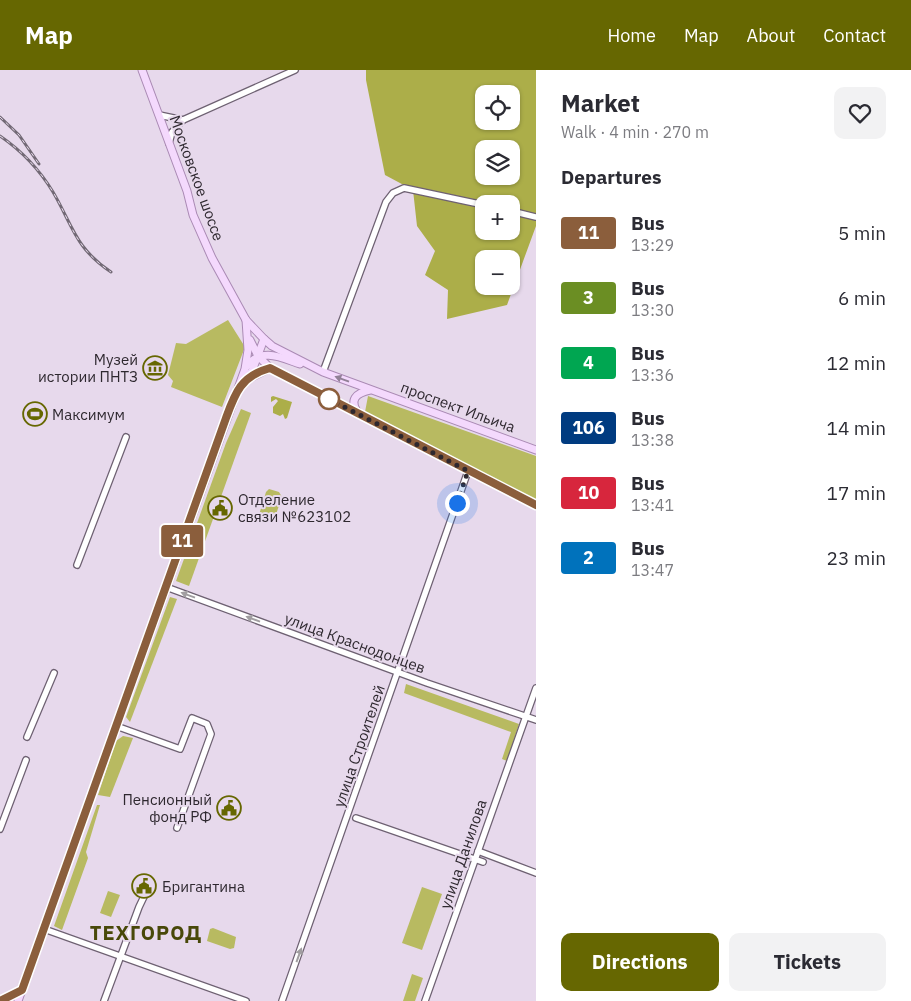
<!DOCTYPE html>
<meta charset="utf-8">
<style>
:root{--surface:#fff;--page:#f2f2f3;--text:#2b2b33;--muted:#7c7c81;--accent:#666701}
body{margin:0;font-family:"IBM Plex Sans",sans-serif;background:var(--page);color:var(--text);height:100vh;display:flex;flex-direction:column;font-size:19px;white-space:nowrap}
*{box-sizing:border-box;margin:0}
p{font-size:16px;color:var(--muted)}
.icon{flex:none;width:28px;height:28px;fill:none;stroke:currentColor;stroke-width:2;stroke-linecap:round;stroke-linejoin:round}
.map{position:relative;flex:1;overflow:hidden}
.panel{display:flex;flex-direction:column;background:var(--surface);width:375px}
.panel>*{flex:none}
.badge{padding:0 10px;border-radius:4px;font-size:18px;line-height:32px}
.buttons{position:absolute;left:475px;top:15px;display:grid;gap:10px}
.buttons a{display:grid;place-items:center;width:45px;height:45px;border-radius:10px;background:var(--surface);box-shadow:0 1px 4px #0004;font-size:25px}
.you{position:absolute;width:25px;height:25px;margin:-12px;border:4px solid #fff;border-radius:50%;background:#1a73e8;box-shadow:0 0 0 8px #1a73e833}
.map>.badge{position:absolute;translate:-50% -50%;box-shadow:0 0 0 2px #fff}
h2{padding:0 25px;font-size:19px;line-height:45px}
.round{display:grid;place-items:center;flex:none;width:52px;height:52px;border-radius:10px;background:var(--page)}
.summary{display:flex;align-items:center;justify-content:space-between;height:85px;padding:0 25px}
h1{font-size:24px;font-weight:700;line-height:38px}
.action{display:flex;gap:10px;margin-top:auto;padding:10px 25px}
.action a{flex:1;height:58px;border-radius:10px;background:var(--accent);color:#fff;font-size:20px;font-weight:700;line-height:58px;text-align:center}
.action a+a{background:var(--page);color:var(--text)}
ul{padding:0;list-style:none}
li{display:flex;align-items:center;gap:15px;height:65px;padding:0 25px}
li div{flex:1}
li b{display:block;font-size:19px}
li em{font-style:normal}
li .badge{min-width:55px;font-weight:700;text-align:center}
header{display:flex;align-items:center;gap:30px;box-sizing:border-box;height:70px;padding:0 25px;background:var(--accent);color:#fff}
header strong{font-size:24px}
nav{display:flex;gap:28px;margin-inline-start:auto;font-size:18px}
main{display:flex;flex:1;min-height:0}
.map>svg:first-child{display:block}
</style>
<header>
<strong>Map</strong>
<nav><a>Home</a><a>Map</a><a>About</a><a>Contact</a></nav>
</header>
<main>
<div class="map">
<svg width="536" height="931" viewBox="0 0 536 931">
<rect width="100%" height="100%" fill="#e7d9ec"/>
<g fill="#b8ba61">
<path d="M228,250L245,277L222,337L171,317L173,311L168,305L176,273L186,274Z"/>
<path d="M368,326L536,386V431L365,342Z"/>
<path d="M241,339L251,343L189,516L176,511L226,373Z"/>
<path d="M269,419L279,422L282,427L274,450L269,451L259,445L266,422Z"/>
<path d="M170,527L177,529L130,652L126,647Z"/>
<path d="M406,614L519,654L507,691L502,689L511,662L404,623Z"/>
<path d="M123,666L133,668L110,727L98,725L116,671Z"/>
<path d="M97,735H100L86,782L88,788L62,860L54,856Z"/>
<path d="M422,817L442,824L422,880L402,873Z"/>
<path d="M108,821L120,825L111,847L100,843Z"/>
<path d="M213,858L236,867L234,878L230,879L207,871L210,859Z"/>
<path d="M412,904L423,908L415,931H403Z"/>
</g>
<g fill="#acae49" fill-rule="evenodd">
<path d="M366,0H536V156L507,235L447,249L448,220L425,205L435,181L417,156L413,120L385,105L366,10ZM484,24H511V51H484ZM484,79H511V106H484ZM484,134H511V161H484ZM484,189H511V216H484Z"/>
<path d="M273,326L292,332L287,348L285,349L283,344L280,346L273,343V337L278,331L276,329L271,332V327Z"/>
</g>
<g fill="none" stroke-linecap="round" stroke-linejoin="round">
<g stroke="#6e6172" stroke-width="8">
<g id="minor">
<path d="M159,45L183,50"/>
<path d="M169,73L172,62L183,50L295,0"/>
<path d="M511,141L536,147"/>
<path d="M323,302L386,132L393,123L404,118L484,135"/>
<path d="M77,495L126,367"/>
<path d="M166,517L427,613L536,650"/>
<path d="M116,656L180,679L192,648L207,654L211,664L177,758"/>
<path d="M27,667L54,603"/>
<path d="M356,748L483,792"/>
<path d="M0,759L26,690"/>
<path d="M478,781L536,803"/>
<path d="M44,859L246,931"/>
<path d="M0,931L22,920"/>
<path d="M104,931L139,837L150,814"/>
<path d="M282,931L468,401"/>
<path d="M425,931L536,618"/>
</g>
</g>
<g stroke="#aa8ab4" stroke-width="9">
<g id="major">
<path d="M142,0L187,121L193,145L212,188L246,250L264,269L272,276L323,302L536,380"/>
<path d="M250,270L258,286L270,298L536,435"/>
<path d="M247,296C261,277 282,288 300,294"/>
<path d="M248,309L270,298"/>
<path d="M241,315L252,301L264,269"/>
<path d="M359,344C348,330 356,323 370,320"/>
<path d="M18,931L245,299L248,280L246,250"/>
</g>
</g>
<use href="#minor" stroke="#fff" stroke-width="5.5"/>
<use href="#major" stroke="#f4d9fd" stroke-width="7"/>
<g stroke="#726975" stroke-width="3">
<g id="rail">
<path d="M0,47L19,65L39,94"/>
<path d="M0,66C22,81 39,99 53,122C73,156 75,178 111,202"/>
</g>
</g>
<use href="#rail" stroke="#e7d9ec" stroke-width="1" stroke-dasharray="4" stroke-linecap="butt"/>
</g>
<defs><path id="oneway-solid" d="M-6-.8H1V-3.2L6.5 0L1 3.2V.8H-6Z" transform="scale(1.25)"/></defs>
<use fill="#918096" href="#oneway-solid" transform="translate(342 309) rotate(-160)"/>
<g fill="#a19ea1">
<use href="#oneway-solid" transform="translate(188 525) rotate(-160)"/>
<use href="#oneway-solid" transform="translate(253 549) rotate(-160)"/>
<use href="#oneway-solid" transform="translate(299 885) rotate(-70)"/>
</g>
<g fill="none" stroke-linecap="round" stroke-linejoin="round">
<g stroke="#fff" stroke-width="11">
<path id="line" d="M0,931L22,920L226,348C235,323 241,306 270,298L536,435"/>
</g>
<use href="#line" stroke="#8b5e3c" stroke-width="8"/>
<path stroke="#2e282f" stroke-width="5" stroke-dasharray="0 9" d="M329,329L468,401L457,433"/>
</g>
<defs>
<g id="museum-ring" transform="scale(1.25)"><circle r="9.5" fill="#e7d9ec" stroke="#666701" stroke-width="1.5"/><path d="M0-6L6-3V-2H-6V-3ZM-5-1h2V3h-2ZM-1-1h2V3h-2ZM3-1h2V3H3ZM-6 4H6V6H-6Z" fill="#666701"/></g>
<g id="stadium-ring" transform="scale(1.25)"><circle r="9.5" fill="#e7d9ec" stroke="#666701" stroke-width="1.5"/><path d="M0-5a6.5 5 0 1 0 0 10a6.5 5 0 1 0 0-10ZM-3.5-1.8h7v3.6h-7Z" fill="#666701"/></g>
<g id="civic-ring" transform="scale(1.25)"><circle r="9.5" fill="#e7d9ec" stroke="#666701" stroke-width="1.5"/><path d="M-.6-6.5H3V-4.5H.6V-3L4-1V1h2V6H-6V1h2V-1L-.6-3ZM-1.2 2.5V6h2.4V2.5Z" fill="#666701"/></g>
</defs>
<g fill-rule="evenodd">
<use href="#museum-ring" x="155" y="298"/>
<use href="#stadium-ring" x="35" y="344"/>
<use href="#civic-ring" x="220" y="438"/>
<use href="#civic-ring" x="229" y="738"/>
<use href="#civic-ring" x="144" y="816"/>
</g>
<circle fill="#fff" stroke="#8b5e3c" stroke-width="2.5" cx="329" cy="329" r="10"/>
<g text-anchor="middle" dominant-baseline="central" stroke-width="4" stroke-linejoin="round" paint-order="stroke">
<g font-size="15" fill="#2e282f" stroke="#e7d9ec">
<text transform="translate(197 108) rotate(70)">Московское шоссе</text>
<text transform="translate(458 337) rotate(20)">проспект Ильича</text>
<text transform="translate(355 573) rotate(20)">улица Краснодонцев</text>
<text transform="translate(359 676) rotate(-71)">улица Строителей</text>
<text transform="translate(463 784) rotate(-71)">улица Данилова</text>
</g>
<g font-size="15" fill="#2e282f" stroke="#e7d9ec" text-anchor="start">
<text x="138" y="289" text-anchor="end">Музей<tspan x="138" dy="17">истории ПНТЗ</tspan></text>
<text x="52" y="344">Максимум</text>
<text x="238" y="429">Отделение<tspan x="238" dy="17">связи №623102</tspan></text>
<text x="212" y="729" text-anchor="end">Пенсионный<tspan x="212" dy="17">фонд РФ</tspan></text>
<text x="162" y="816">Бригантина</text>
</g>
<g font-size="20" font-weight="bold" letter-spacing="1" fill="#484809" stroke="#e7d9ec">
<text x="146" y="862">ТЕХГОРОД</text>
</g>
</g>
</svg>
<div class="buttons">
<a><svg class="icon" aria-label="locate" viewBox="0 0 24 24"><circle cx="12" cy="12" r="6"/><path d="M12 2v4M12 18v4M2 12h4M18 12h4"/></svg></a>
<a><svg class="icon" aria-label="layers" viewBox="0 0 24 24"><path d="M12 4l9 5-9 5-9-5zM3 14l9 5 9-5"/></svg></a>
<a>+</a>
<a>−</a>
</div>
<div class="you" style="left:457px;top:433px"></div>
<b class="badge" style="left:182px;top:471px;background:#8b5e3c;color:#fff">11</b>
</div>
<section class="panel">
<div class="summary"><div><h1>Market</h1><p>Walk · 4 min · 270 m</p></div><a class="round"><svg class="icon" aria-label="heart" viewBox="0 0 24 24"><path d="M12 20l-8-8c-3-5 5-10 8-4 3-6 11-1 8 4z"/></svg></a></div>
<h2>Departures</h2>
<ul>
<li><span class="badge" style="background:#8b5e3c;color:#fff">11</span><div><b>Bus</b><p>13:29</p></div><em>5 min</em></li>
<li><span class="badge" style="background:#6b8e23;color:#fff">3</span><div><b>Bus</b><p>13:30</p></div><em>6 min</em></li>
<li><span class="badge" style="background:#00a651;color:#fff">4</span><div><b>Bus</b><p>13:36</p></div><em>12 min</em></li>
<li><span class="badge" style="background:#003b80;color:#fff">106</span><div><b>Bus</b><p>13:38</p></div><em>14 min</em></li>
<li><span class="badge" style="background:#d7263d;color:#fff">10</span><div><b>Bus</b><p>13:41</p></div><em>17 min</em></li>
<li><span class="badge" style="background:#0072bc;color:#fff">2</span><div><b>Bus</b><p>13:47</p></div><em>23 min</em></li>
</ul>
<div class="action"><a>Directions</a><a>Tickets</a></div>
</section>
</main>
